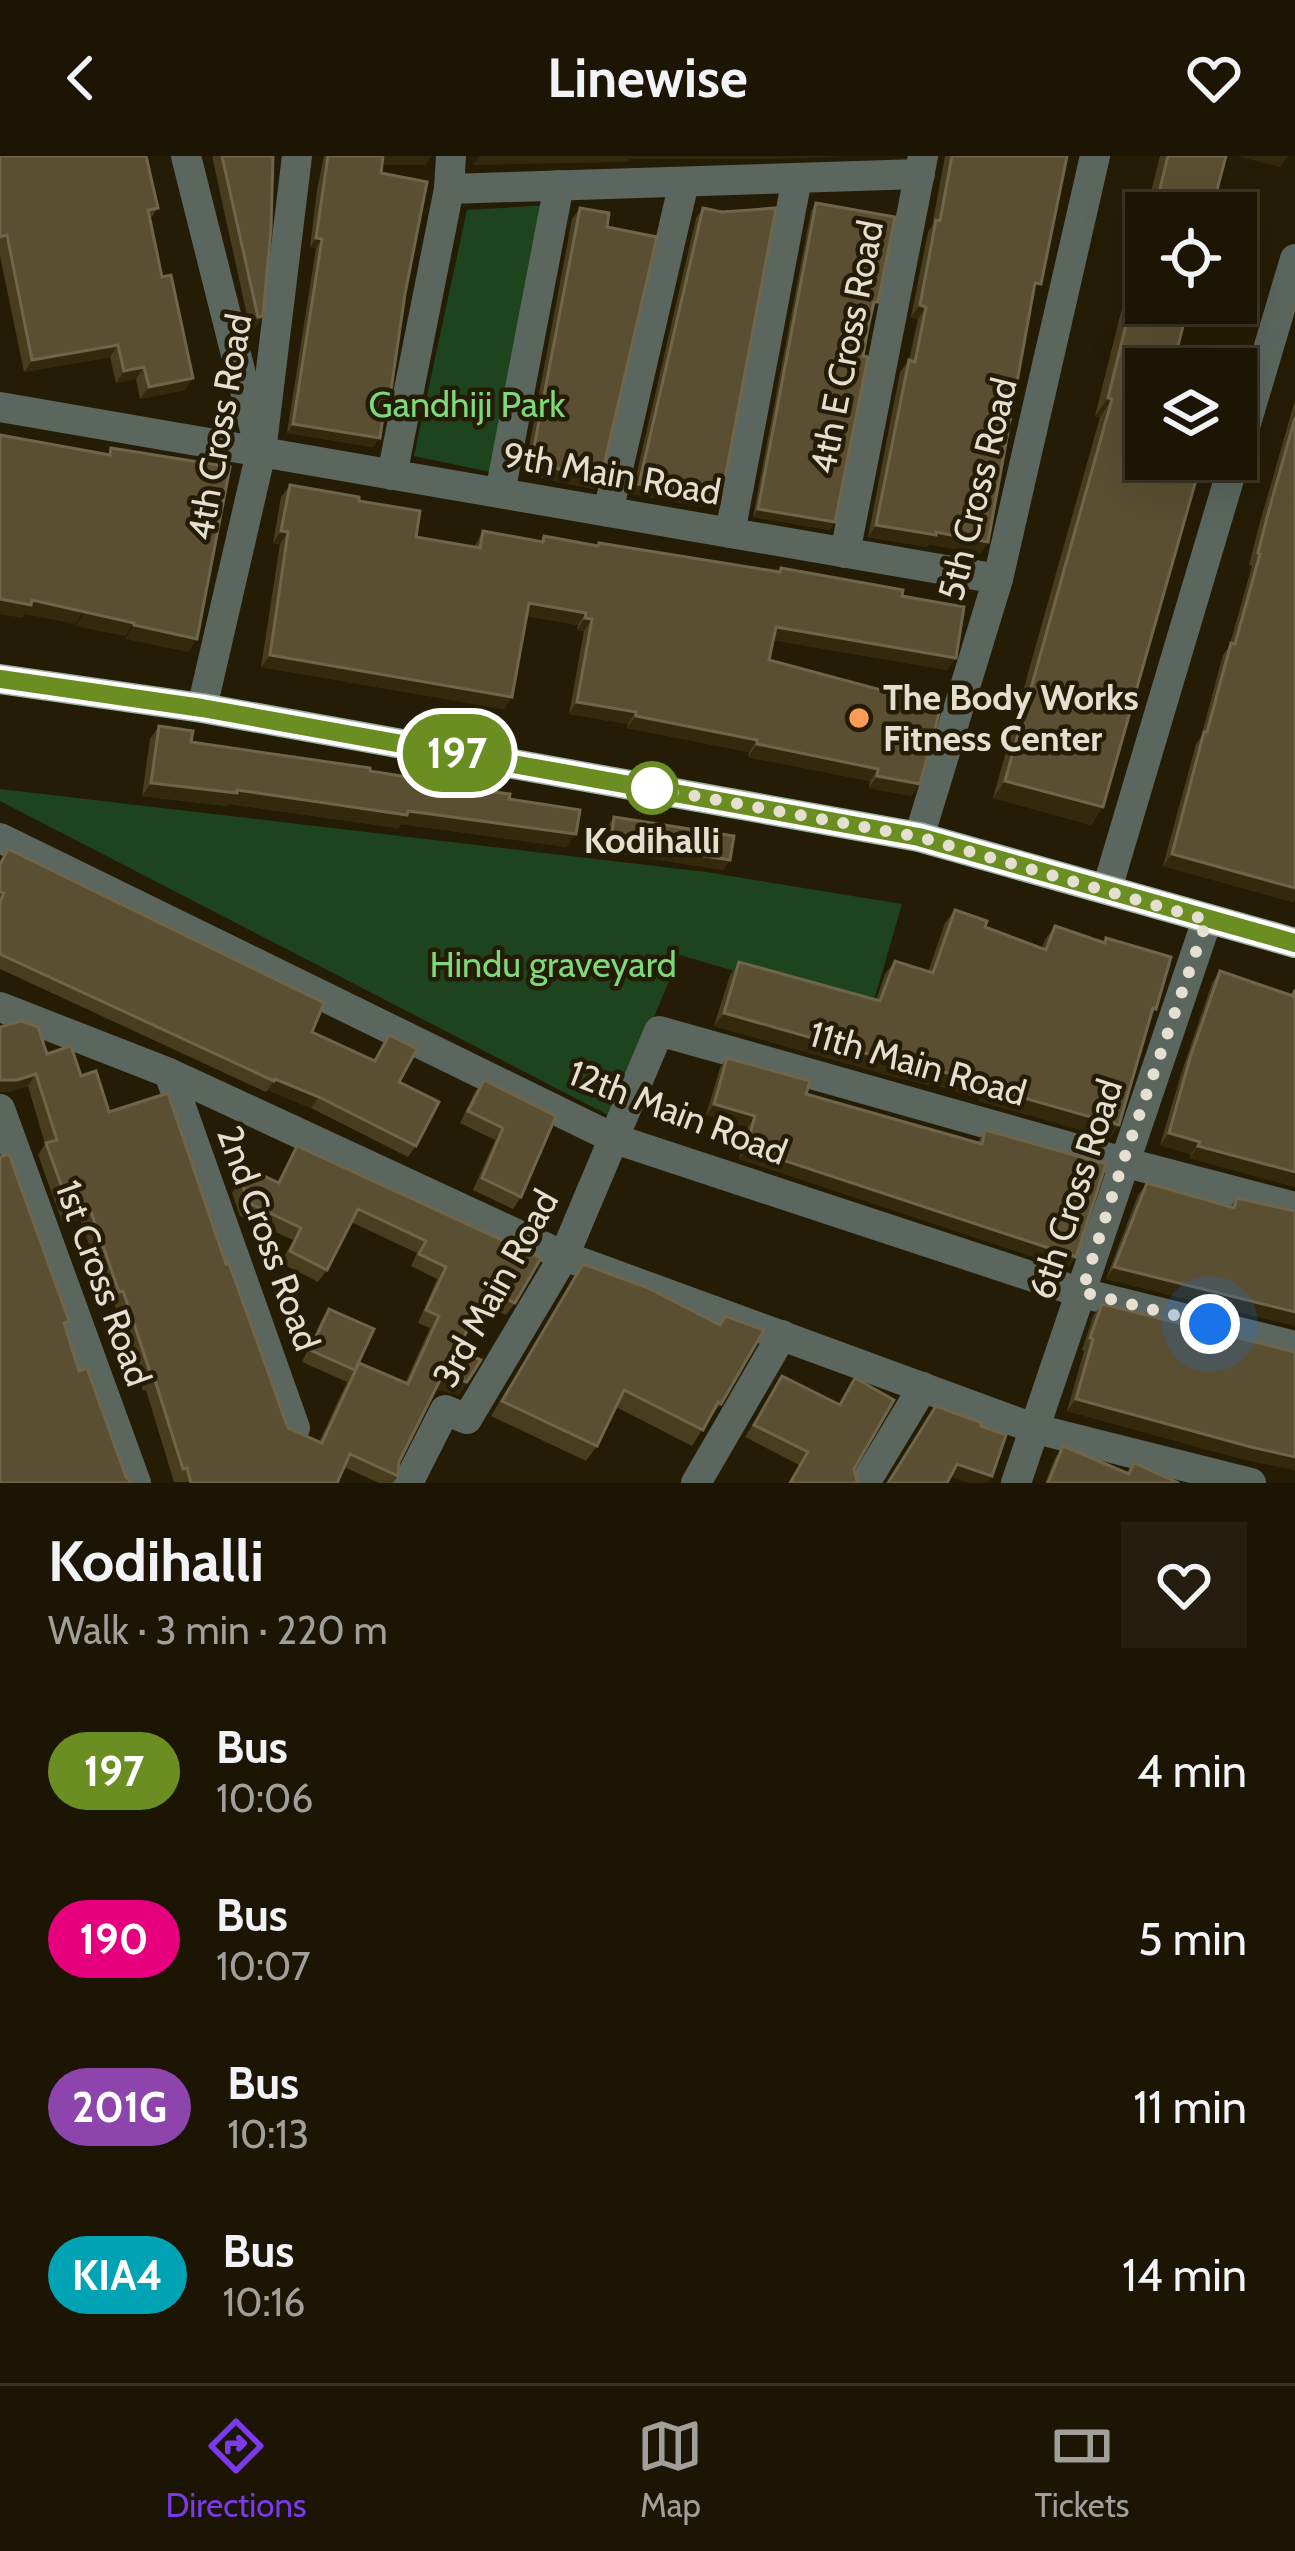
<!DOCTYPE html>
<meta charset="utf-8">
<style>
:root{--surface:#1c1504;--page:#251e0e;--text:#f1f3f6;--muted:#a09f9a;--line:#3a3426;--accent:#7c3aed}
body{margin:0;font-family:Cabin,sans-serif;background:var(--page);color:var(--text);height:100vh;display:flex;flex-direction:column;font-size:45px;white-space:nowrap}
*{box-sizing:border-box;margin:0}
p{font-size:39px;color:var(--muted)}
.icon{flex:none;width:66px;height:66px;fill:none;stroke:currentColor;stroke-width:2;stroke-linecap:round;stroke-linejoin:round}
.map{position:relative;height:1327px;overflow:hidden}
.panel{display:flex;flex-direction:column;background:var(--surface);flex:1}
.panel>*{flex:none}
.badge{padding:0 24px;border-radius:39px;font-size:42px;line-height:78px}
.fabs{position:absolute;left:1125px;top:36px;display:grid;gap:24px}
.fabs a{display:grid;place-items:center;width:132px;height:132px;border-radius:0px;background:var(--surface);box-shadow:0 12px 48px #0002,0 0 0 3px var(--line);font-size:60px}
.you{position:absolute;width:60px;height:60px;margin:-30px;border:9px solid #fff;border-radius:50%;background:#1a73e8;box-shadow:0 0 0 18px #1a73e833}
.map>.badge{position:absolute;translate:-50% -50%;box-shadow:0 0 0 6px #fff}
.round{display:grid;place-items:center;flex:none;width:126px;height:126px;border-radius:0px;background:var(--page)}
.head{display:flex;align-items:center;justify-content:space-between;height:204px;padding:0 48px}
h1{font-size:57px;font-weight:700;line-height:90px}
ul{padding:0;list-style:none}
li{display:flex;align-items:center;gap:36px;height:168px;padding:0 48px}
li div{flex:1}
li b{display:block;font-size:45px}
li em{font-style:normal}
li .badge{min-width:132px;font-weight:700;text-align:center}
header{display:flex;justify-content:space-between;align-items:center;height:156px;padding:0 48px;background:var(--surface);font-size:54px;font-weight:700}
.tab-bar{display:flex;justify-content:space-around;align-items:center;height:168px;border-top:3px solid var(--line);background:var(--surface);font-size:33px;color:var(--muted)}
.tab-bar a{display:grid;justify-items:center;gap:6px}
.tab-bar .on{color:var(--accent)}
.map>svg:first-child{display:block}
</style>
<header><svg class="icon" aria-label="back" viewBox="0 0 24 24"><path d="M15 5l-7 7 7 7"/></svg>Linewise<svg class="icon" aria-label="heart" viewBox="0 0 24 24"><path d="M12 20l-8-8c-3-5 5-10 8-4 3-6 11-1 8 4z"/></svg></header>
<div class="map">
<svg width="1295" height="1327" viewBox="0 0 1295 1327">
<rect width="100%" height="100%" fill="#251c05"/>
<g fill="#1e441e">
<path d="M550,49L495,317L414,300L467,54Z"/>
<path d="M0,633L706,716L902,748L871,855L680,799L612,961L0,645Z"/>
</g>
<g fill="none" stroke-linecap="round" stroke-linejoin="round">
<g stroke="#5b665f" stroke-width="30">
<path d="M186,0L256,278"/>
<path d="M449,33L920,18"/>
<path d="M0,251L998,423"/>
<path d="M1236,301L1295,103"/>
<path d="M392,319L449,33L451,0"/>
<path d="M500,337L559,29"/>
<path d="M608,356L684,26"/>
<path d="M730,377L797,22"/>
<path d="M845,397L923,0"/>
<path d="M202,552L261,296L297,0"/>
<path d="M919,681L998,423L1095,0"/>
<path d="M0,682L615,983L1082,1137L1295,1190"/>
<path d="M1107,733L1235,303"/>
<path d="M0,851L169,917L564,1100L1036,1273L1251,1327"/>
<path d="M169,917L295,1272"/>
<path d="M0,953L136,1327"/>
<path d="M408,1327L445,1254L467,1263L564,1100L659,875L1123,1006L1295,1051"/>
<path d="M696,1327L782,1179"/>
<path d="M865,1327L923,1231"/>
<path d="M1016,1327L1207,764"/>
</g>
<path stroke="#9ab1a1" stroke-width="30" d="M0,523L202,552L919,681L1295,787"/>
</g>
<g fill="#493d1f">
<path d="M0,0L158,52L150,63L185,234L140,243L136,223L116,227L110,201L24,216L0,100Z"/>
<path d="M212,0H273L263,160L255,172L250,173Z"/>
<path d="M324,0H431L425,9H382L381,17L405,138L390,241L386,246L373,291L287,277L316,92L310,91L317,34Z"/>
<path d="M945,0H1067L1033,139L988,386L980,398L929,388L927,391L868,381L900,216L909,204L918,163L911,161L928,76L932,70Z"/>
<path d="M1160,0H1226L1211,57H1146V147L1174,205L1103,651L1091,669L993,642L1100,261L1095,260Z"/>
<path d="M816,47L872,154L835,366L830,374L753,361L811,55Z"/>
<path d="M580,52L607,71L601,322L593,333L524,318L572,63Z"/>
<path d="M703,52L722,56L715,353L632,338L696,62Z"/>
<path d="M1295,244V743L1293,746L1163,710L1196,588L1201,581L1223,499L1229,491L1252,410L1249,409L1260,366Z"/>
<path d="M290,329L359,345L416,381L474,391L483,375L541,385L544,380L597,389L599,387L778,416L781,412L902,440L956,502L947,514L773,484L769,504L920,628L911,640L869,632L870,625L748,601L749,596L627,572L628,568L569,558L584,475L577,474L578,469L527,460L512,541L504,553L261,511L280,388L273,387L281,341Z"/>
<path d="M159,570L191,586L370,615L509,643L567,691L401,668L398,672L229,648L227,650L142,640L150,583Z"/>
<path d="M614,661L690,674L730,704L723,714L603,695L607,671Z"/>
<path d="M8,693L312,876L374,904L389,879L416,990L408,1001L311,952L268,934L266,936L0,813V704Z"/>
<path d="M955,754L985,771L1042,792L1045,784L1055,770L1103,787L1106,782L1156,853L1151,859L1119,969L1110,982L979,945L980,943L929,927L928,929L884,918L714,870L730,819L739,806L876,844L885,818L895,805L928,816L945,767Z"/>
<path d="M1220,815L1290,839L1295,832V1031L1190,1002L1191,998L1160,989L1182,915L1212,827Z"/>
<path d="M0,871L81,920L226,1108L288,1272L319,1286L347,1226L302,1206L321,1165L329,1153L358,1207L405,1227L430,1172L418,1167L437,1123L411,1110L417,1097L351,1066L327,1114L318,1126L281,1107L293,1084L240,1060L232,1037L247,1012L277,1026L297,990L515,1147L506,1159L480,1147L458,1194L467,1226L459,1239L436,1233L399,1306L398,1320L393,1327H379L344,1311L337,1327L174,1326L146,1234L143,1235L114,1147L111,1149L80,1063L63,1068L38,999L45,988L28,930L9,936H0Z"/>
<path d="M727,902L806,938L978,986L985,974L1068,1112L739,1003L748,971L706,959L720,912Z"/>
<path d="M484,924L556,960L521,1041L513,1053L473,1034L495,984L460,967L475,936Z"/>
<path d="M1147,1027L1230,1051L1237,1042L1295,1055V1170L1106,1123L1138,1039Z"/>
<path d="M583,1108L719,1169L725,1160L721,1248L709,1263L692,1290L616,1251L597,1290L586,1305L491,1260Z"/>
<path d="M1102,1148L1295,1196V1314L1242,1303L1067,1255L1084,1195L1082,1194L1093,1160Z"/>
<path d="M782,1220L838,1249L855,1222L854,1313L857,1325L860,1327H789L799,1309L745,1281Z"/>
<path d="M1063,1290L1126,1317L1134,1307L1179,1327H1045L1055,1302Z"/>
</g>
<g fill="#33290c">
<path d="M382,0H431L425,9H376Z"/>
<path d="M479,0H846L776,3H630L628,6L473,9Z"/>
<path d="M1237,0H1288L1280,11Z"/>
<path d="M316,82L322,83L316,92L310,91Z"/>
<path d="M920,149L926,151L918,163L911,161Z"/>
<path d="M263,160L255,172L250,173L258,161Z"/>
<path d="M118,189L110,201L24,216L32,204Z"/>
<path d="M144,211L136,223L116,227L124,215Z"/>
<path d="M193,222L185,234L140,243L149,231Z"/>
<path d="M1108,242L1112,243L1100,261L1095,260Z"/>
<path d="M293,268L380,282L373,291L287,277Z"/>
<path d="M531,307L601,322L593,333L524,318Z"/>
<path d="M639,328L721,344L715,353L632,338Z"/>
<path d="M758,353L835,366L830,374L753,361Z"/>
<path d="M876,369L936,376L988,386L980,398L929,388L927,391L868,381Z"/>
<path d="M281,375L288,376L280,388L273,387Z"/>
<path d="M0,443L32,444L84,455L75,468L25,458L22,462L0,458Z"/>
<path d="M529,447L586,457L578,469L521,459Z"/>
<path d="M84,457L134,467L125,480L75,470Z"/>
<path d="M585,462L592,463L584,475L577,474Z"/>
<path d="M134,469L197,483L188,496L125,483Z"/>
<path d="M776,471L956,502L947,514L767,483Z"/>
<path d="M270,499L512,541L504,553L261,511Z"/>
<path d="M577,546L636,556L628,568L569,558Z"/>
<path d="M636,560L757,584L749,596L627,572Z"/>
<path d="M757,588L878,613L870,625L748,601Z"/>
<path d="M877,620L920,628L911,640L869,632Z"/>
<path d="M1005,625L1103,651L1091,669L993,642Z"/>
<path d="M151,627L237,634L408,655L576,678L567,691L401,668L398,672L229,648L227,650L142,640Z"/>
<path d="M611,685L730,704L723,714L603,695Z"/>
<path d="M1172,698L1295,732V743L1293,746L1163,710Z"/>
<path d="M724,857L938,914L989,930L980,943L929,927L928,929L884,918L714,870Z"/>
<path d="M36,918L28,930L9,936H0V924Z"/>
<path d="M275,923L319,941L311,952L268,934Z"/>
<path d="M989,932L1119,969L1110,982L979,945Z"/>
<path d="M714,948L755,960L748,971L706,959Z"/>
<path d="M1169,977L1200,986L1191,998L1160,989Z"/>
<path d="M1198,990L1295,1016V1031L1190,1002Z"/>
<path d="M746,992L1076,1101L1068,1112L739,1003Z"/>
<path d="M89,1050L80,1063L63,1068L71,1056Z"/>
<path d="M1114,1111L1295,1156V1170L1106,1123Z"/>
<path d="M442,1220L467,1226L459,1239L434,1233Z"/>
<path d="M1076,1243L1295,1301V1314L1242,1303L1067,1255Z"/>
<path d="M957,1308L992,1320L987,1327H968L949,1320Z"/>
</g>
<g fill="#5a4f32" stroke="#6f654b" stroke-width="3">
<path d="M0,0H146L158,52L148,54L162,121L171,119L193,222L149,231L144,211L124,215L118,189L32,204L7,79L0,81Z"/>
<path d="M222,0H273L271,72L263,160L258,161Z"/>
<path d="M328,0H383L381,17L427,26L405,138L390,241L386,240L380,282L293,268L322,83L316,82Z"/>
<path d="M952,0H1067L1041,128L1035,127L988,386L936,376V379L876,369L909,204L915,206L926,151L920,149L936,64L940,65Z"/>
<path d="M1168,0H1226L1211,57H1154Z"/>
<path d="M816,47L895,61L878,146H874L868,172L863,200L868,201L835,366L758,353Z"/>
<path d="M580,52L609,57L607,71L657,81L601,322L531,307Z"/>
<path d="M703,52L722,56L776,52L721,344L639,328Z"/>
<path d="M1146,88V147H1189L1174,205L1206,213H1146V303H1202L1103,651L1005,625L1112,243L1108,242Z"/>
<path d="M1295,262V732L1172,698L1204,576H1207L1231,487L1235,488L1260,398L1258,397L1269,354Z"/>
<path d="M0,279L110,299L111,292L230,311L197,483L134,469V467L32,444L31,449L0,443Z"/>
<path d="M290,329L359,341V345L420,355L416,381L480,392L483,375L543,386L544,380L598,390L599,387L780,416L781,412L903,434L902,440L964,451L956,502L776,471L769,504L941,550L920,628L877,620L878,613L757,588V584L636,560V556L577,546L592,463L585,462L586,457L529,447L512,541L270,499L288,376L281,375Z"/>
<path d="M159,570L193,575L191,586L370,612V615L413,622L412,625L510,638L509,643L580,654L576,678L408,655L407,659L237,634V637L151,627Z"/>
<path d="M614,661L734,680L730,704L611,685Z"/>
<path d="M8,693L324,847L312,876L375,905L389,879L417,893L399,926L439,946L416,990L319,941L275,923L274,925L0,798V746L4,737L0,736V709Z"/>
<path d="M955,754L987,765L985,771L1046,794L1055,770L1105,787L1106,782L1171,801L1156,853L1153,852L1119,969L989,932V930L938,914L937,916L893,905L724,857L739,806L880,845L895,805L933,817Z"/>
<path d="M1220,815L1293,840L1295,834V1016L1198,990L1200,986L1169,977L1190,902Z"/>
<path d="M21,865L38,871L47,898L71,890L81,920L96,915L109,956L168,937L226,1108L229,1107L288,1272L322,1287L359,1207L408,1228L439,1160L426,1154L446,1111L419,1098L426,1085L358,1053L327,1114L290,1095L301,1072L249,1047L241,1025L247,1012L279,1027L297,990L541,1102L515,1147L486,1133L458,1194L481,1204L467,1226L442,1220L399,1306L398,1320L350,1298L337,1327H191L187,1312L183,1313L154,1221L152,1222L123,1135L119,1136L89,1050L71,1056L46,987L57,984L36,918L17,924H0V871Z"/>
<path d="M727,902L810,925L806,938L982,988L985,974L1106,1008L1076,1101L746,992L755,960L714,948Z"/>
<path d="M484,924L556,960L521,1041L482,1022L503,972L468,955Z"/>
<path d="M9,998L69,1165L64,1167L79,1215L87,1212L126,1321L132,1327H0V1001Z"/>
<path d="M1147,1027L1234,1052L1237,1042L1295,1055V1156L1114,1111Z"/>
<path d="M583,1108L648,1132L720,1169L725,1160L764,1174L721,1248L718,1246L703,1274L624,1234L597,1290L502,1245Z"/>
<path d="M1102,1148L1295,1196V1301L1251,1291L1076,1243L1093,1183L1090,1182Z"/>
<path d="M329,1153L374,1173L355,1214L310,1194Z"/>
<path d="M782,1220L840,1249L855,1222L894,1244L854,1313L857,1325L860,1327H790L808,1296L754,1269Z"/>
<path d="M936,1250L982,1267L981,1270L1006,1279L992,1320L957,1308L947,1327H888Z"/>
<path d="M1063,1290L1129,1318L1134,1307L1179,1327H1048Z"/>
</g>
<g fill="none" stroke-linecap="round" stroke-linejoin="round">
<g stroke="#fff" stroke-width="27">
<path id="line" d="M0,523L202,552L919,681L1295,787"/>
</g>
<use href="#line" stroke="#6b8e23" stroke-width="18"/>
<path stroke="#e5dfd2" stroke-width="12" stroke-dasharray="0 21.6" d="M652,632L919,681L1207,764L1123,1006L1082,1136L1210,1168"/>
</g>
<circle fill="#fd9c56" stroke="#251c05" stroke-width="4.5" cx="859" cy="562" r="12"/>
<circle fill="#fff" stroke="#6b8e23" stroke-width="6" cx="652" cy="632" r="24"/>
<g text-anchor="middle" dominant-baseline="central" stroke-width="9" stroke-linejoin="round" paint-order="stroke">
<g font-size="36" fill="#e5dfd2" stroke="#251c05">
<text transform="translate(846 191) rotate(-79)">4th E Cross Road</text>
<text transform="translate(219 271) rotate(-80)">4th Cross Road</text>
<text transform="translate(612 317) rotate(10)">9th Main Road</text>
<text transform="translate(977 333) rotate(-76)">5th Cross Road</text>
<text transform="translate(918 907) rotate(16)">11th Main Road</text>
<text transform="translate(678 956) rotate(21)">12th Main Road</text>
<text transform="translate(1075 1033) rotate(-72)">6th Cross Road</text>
<text transform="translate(269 1082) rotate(70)">2nd Cross Road</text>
<text transform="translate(104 1127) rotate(70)">1st Cross Road</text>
<text transform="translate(495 1132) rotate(-61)">3rd Main Road</text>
</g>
<g font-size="36" fill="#7dd97c" stroke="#251c05">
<text x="467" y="248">Gandhiji Park</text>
<text x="553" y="808">Hindu graveyard</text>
</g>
<g font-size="36" font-weight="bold" fill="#e5dfd2" stroke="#251c05" text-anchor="start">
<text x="883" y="541">The Body Works<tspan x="883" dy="41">Fitness Center</tspan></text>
</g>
<g font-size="36" font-weight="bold" fill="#e5dfd2" stroke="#251c05">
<text x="652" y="684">Kodihalli</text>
</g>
</g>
</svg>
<div class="fabs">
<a><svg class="icon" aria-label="locate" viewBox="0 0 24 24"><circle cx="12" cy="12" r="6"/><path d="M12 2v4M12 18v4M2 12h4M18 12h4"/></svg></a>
<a><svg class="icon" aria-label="layers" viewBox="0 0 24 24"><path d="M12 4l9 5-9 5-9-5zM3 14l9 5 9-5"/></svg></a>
</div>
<div class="you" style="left:1210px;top:1168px"></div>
<b class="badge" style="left:457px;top:597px;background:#6b8e23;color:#fff">197</b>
</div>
<section class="panel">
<div class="head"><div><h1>Kodihalli</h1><p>Walk · 3 min · 220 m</p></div><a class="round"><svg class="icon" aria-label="heart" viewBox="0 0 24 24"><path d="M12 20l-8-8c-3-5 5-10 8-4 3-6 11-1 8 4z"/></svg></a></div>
<ul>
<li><span class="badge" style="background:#6b8e23;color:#fff">197</span><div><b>Bus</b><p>10:06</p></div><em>4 min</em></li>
<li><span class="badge" style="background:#e6007e;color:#fff">190</span><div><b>Bus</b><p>10:07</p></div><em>5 min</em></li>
<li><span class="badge" style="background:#8e44ad;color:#fff">201G</span><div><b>Bus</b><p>10:13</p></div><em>11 min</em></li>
<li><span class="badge" style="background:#00a3b4;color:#fff">KIA4</span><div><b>Bus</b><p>10:16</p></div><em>14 min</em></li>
</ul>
</section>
<nav class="tab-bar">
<a class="on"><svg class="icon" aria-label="directions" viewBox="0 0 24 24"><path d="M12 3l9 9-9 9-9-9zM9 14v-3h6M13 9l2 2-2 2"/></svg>Directions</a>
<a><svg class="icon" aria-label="map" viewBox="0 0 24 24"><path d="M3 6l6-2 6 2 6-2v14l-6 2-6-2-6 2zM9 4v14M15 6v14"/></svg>Map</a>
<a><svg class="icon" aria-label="tickets" viewBox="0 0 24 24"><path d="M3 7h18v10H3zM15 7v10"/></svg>Tickets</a>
</nav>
